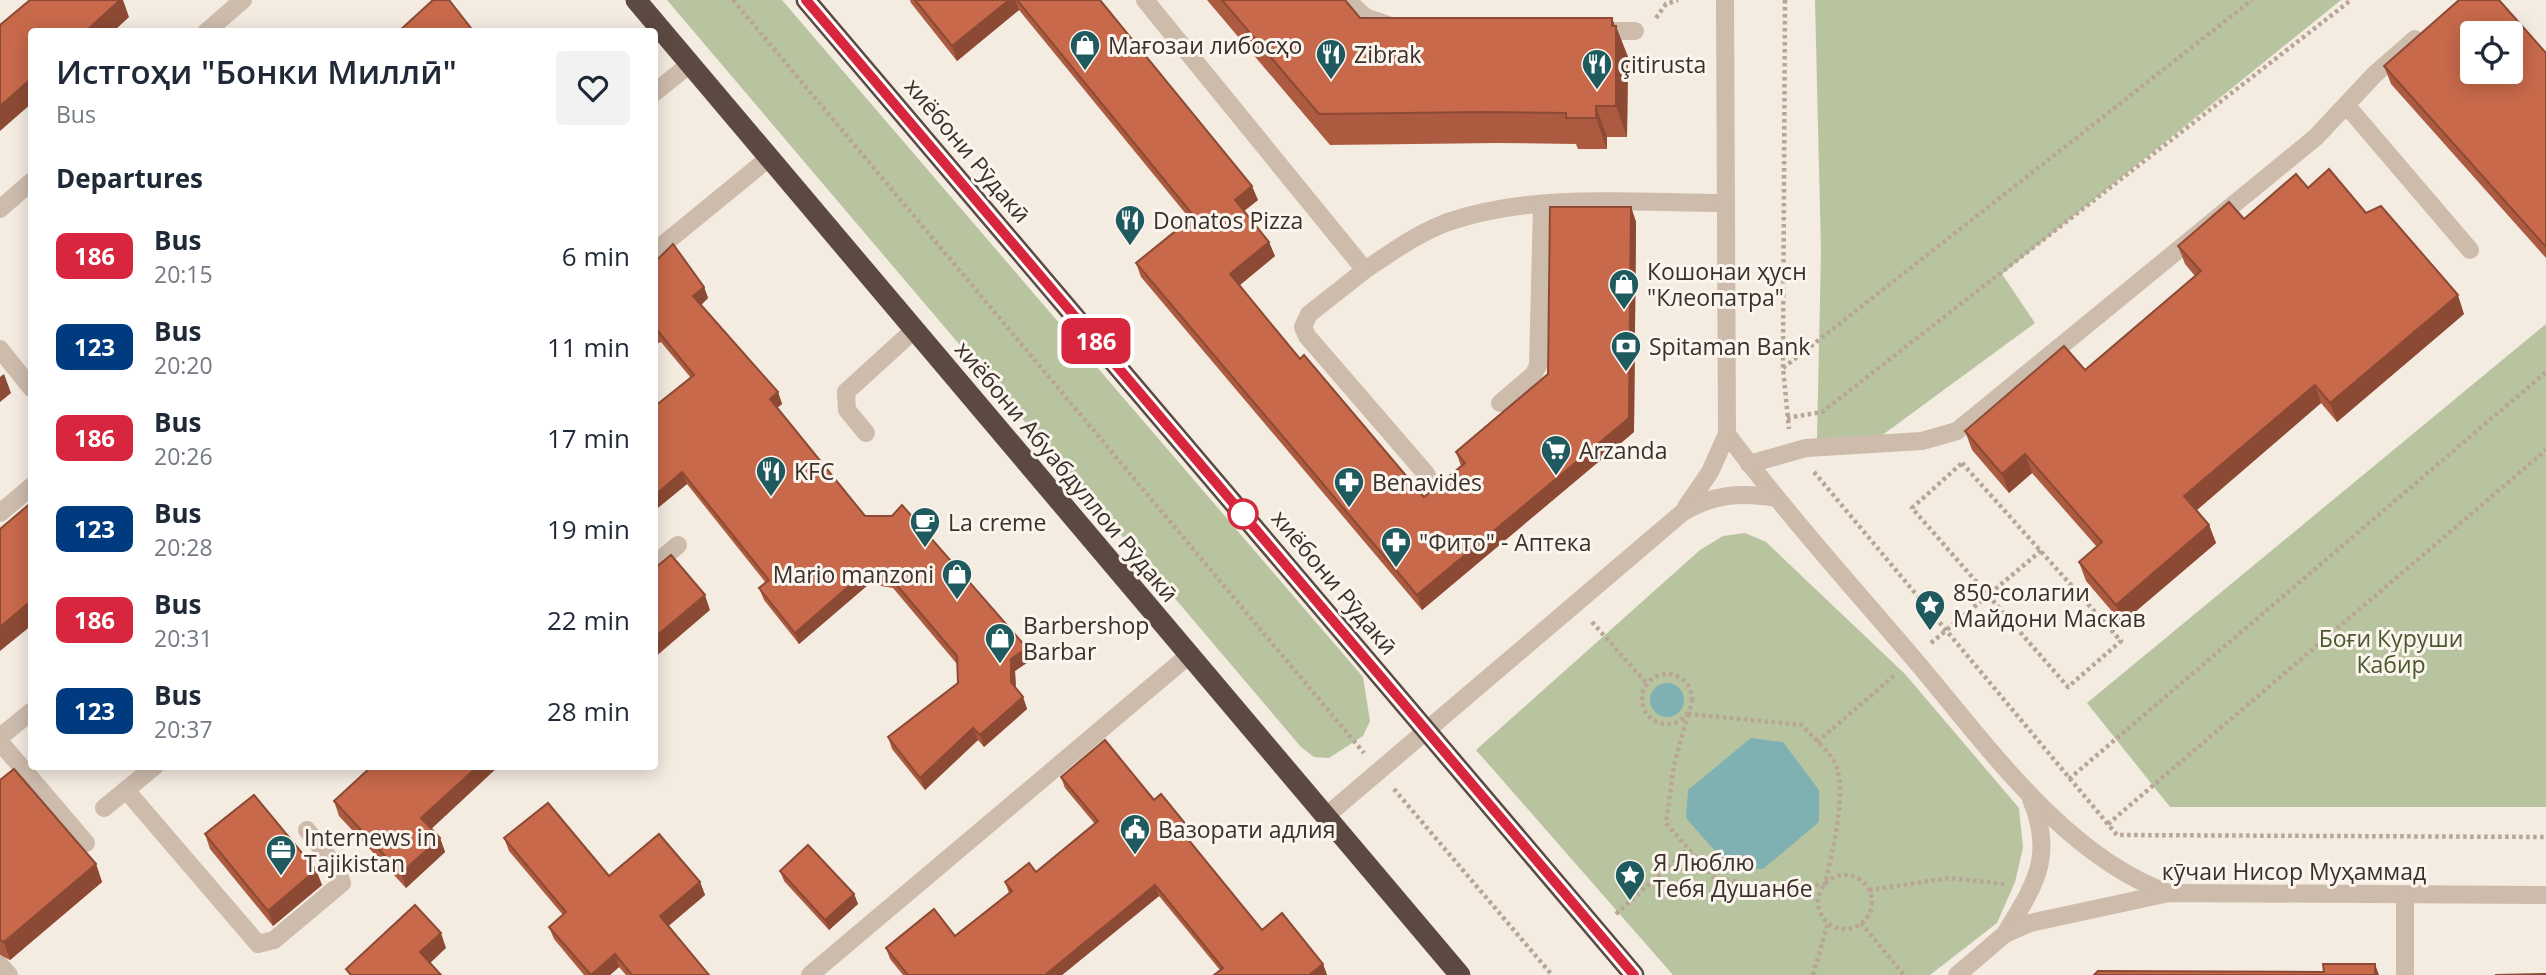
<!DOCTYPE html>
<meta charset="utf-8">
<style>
:root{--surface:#fff;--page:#f2f2f3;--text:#1f2937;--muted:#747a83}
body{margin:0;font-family:"Open Sans",sans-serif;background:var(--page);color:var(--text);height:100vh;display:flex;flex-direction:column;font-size:26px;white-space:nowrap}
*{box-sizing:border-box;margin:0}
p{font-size:23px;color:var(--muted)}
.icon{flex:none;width:38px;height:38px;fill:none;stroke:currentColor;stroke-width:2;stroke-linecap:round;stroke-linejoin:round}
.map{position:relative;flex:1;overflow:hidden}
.drawer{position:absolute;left:28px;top:28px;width:630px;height:742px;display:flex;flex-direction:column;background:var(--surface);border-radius:7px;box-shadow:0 4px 18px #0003}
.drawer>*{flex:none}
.badge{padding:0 14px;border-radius:10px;font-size:24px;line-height:46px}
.tools{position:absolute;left:2460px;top:21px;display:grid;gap:14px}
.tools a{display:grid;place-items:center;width:63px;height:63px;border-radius:7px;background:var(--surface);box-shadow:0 4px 18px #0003;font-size:35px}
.map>.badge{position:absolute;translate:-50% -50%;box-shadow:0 0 0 4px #fff}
h2{padding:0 28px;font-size:26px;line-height:63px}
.round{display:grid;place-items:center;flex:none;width:74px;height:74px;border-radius:7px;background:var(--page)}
.head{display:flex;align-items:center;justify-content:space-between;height:119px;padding:0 28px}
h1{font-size:33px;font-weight:600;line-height:52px}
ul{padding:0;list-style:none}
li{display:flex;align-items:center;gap:21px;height:91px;padding:0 28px}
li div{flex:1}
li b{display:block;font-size:26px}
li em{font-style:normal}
li .badge{min-width:77px;font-weight:700;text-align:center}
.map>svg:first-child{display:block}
</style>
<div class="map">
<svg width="2546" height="975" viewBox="0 0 2546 975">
<rect width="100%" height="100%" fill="#f4ebe1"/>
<g fill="#b8c4a0">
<path d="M667,0H782L1363,677L1370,721L1363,736L1329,758L1314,757L1301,747Z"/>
<path d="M1815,0H2341L2002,274L2035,323L1881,436L1817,440L1821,251Z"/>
<path d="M2546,324V807H2170L2087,703Z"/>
<path d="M1745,533L1766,542L1905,674L2019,808L2023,848L2015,882L1997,923L1930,975H1673L1476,750L1700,550L1723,536Z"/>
</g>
<g fill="#7fb0b2">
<circle cx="1667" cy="700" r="17"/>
<path d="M1751,738L1783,742L1819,790V822L1763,869L1730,868L1686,818L1688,790Z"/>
</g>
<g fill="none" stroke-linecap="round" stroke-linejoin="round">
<g stroke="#b9a596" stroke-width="4.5" stroke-dasharray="3.5 3.5" stroke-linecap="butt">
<path d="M733,0L1364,753"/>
<path d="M1785,0L1783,368L1789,429"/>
<path d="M1656,18L1666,4L1678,0"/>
<path d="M1783,368L2252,0"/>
<path d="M1787,418L1822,412L2351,0"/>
<path d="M1962,463L2121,641L2068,687L1912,508Z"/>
<path d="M1814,472L2117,835L2546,837"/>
<path d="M1592,622L1647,684"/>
<path d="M1931,643L2042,550"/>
<circle cx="1667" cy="699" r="25"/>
<path d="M1688,714L1802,725C1812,737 1833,754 1837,768C1846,799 1832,853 1825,884L1772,889L1713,877L1666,823L1674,765Z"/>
<path d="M1817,742L1896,674"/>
<path d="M2069,779L2546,372"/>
<path d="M1394,789L1552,975"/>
<path d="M2108,824L2546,450"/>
<circle cx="1845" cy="902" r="27"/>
<path d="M1869,890L1950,878L2004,884"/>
<path d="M1616,914L1688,849"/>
<path d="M1861,923L1904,975"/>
<path d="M1813,975L1828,923"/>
</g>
<g stroke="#cdbbac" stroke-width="18">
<path d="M1145,0L1365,270C1392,252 1418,233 1448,222C1535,192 1636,203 1726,203"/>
<path d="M1347,0L1365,17L1388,25"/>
<path d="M1594,31H1635"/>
<path d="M206,32L243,0"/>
<path d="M654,93L690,64"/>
<path d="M2347,106L2470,250"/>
<path d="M0,209L32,181"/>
<path d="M654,252L769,158"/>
<path d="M1365,270L1309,314L1303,327L1307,336L1427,475"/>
<path d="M0,349L32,389"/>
<path d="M1500,403L1533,375L1538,366L1542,206"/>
<path d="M866,433L847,410L846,392L914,330"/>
<path d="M1727,434C1785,512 1850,584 1914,659C1983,740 2065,858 2169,893"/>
<path d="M1749,464L1806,448L1922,441L1957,431L2316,137L2374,75L2415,39"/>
<path d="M1686,507L1710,472L1727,434L1725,0"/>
<path d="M0,513L32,486"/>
<path d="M654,565L678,545"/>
<path d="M0,737L32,711"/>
<path d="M0,742L86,843"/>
<path d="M126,790L258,944L274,940L342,883L337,868L307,830"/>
<path d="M104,808L155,766"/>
<path d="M1326,816L1682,513C1712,494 1741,492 1776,498"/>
<path d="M2005,934C2035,884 2055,857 2031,799"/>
<path d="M0,965L9,975"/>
<path d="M810,975L1188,656"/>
<path d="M1957,975L2005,934L2030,923L2169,893L2546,895"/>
<path d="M2405,975V895"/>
</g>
<g stroke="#5c4a42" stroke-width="21">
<path d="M636,0L1460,975"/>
<path d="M806,0L1634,975"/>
</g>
</g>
<g fill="#ac5a40">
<path d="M910,0H1100L1258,200L1244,211L1275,256L1240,285L1300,359L1424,497L1461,466L1456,452L1548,374L1631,207L1636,222L1634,432L1422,610L1141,277L1136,263L1190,219L1019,10L957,61L911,3Z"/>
<path d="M1207,0H1345L1360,18H1612L1628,57L1627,137H1607V149H1578L1576,144L1497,143L1330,145Z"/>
<path d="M2546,53V258L2391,84L2384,66Z"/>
<path d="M2308,188L2366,213L2464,314L2337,422L2321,403L2197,510L2209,525L2216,543L2122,623L2086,581L2079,562L2097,547L2032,473L2009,493L1972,450L1965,431L2085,370L2195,276L2185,264L2178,246L2244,219Z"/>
<path d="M654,263L704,287L708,298L701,305L778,392L782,404L777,408L865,516L1027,648L1031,660L1015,671L1016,688L1023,697L1027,709L984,747L978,740L925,790L892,749L888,737L958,683L957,664L893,588L869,584L799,644L764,600L759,588L766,583L687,484L654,511V407L691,378L661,342L654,345Z"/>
<path d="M1061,777L1154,800L1184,822L1188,834L1185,836L1262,930L1323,964L1327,975L1220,970L1159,896L1062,975H903L890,959L886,948L955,936L1009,893L1005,882L1036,872L1095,824L1065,788Z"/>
<path d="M0,780L96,864L102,882L10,960L0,955Z"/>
<path d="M334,801L431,829L440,838L445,852L406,888L339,816Z"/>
<path d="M205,834L316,870L322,885L273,926L210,849Z"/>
<path d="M504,838L609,876L700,882L705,895L668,926L709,975H626L619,967L610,975H584L554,939L549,927L563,915L509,851Z"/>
<path d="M780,871L854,894L858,904L829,930L784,881Z"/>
</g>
<g fill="#8c4a34">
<path d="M120,0H123L129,17L113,32H85Z"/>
<path d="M1009,0H1015L1019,10L957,61L952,46Z"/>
<path d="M1612,18L1616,31V26L1628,57L1627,137L1616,106Z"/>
<path d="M32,78V103L0,131V106Z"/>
<path d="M1596,106L1607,137V149L1596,118Z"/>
<path d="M1252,186L1258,200L1240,214L1235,200Z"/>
<path d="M1631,207L1636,222L1634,432L1422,610L1417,595L1629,418Z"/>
<path d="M1269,242L1275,256L1236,288L1230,274Z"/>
<path d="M704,287L708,298L698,308L693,296Z"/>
<path d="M2458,295L2464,314L2337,422L2330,403Z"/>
<path d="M4,374L11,393L0,402V377Z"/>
<path d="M2315,385L2321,403L2191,515L2184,496Z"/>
<path d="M778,392L782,404L774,410L770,399Z"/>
<path d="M2025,454L2032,473L2009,493L2002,474Z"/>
<path d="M682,472L687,484L654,511V496Z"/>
<path d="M2209,525L2216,543L2122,623L2116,605Z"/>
<path d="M865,572L869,584L799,644L795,633Z"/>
<path d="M705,595L710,610L654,658V638Z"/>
<path d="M32,600V625L0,651V627Z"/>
<path d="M1027,648L1031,660L1015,671L1016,694L1011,682V659Z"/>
<path d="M1023,697L1027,709L984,747L980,735Z"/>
<path d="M973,728L978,740L925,790L920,778Z"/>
<path d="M478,766H499L427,833L421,818Z"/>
<path d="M1184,822L1188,834L1182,838L1178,827Z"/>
<path d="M440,838L445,852L406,888L401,873Z"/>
<path d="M96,864L102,882L10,960L4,942Z"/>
<path d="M316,870L322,885L273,926L268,911Z"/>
<path d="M700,882L705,895L665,929L660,916Z"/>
<path d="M1155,885L1159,896L1062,975H1045Z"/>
<path d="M854,894L858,904L829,930L825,920Z"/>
<path d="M441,933L446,948L426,967L420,952Z"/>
<path d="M615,954L619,967L610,975H591Z"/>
<path d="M1323,964L1327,975H1309Z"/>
<path d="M2375,964L2379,975H2375Z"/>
</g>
<g fill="#c8694b" stroke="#8c4a34" stroke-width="2" fill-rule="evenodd">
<path d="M30,0H120L85,32H32V78L0,106V25Z"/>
<path d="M433,0H449L474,32H398Z"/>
<path d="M915,0H1009L952,46Z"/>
<path d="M1017,0H1100L1252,186L1235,200L1269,242L1230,274L1300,359L1304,355L1424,497L1465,463L1456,452L1548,374L1550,207H1631L1629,418L1417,595L1136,263L1194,216Z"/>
<path d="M1222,0H1345L1360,18H1612V26H1616V106H1596V118H1566V113L1486,112L1319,114Z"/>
<path d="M2459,0H2499L2546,53V247L2384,66ZM2473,33H2511V72H2473Z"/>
<path d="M2329,169L2366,213L2381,206L2458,295L2330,403L2315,385L2184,496L2209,525L2116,605L2079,562L2102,542L2025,454L2002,474L1965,431L2064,346L2085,370L2201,271L2178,246L2229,202L2244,219L2296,174L2308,188Z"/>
<path d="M673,244L704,287L693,296L778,392L770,399L865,516H892L902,505L1027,648L1011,659V682L1023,697L980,735L973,728L920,778L888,737L958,683L957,656L889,576L865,572L795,633L759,588L769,580L682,472L654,496V407L694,375L657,330L654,331V263Z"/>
<path d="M32,502V600L0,627V529Z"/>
<path d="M671,555L705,595L654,638V569Z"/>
<path d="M1105,740L1154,800L1161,794L1184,822L1178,827L1262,930L1282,913L1323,964L1309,975H1214L1223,968L1155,885L1045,975H908L886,948L934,909L955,936L1012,891L1005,882L1029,863L1036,872L1098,821L1061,777Z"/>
<path d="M372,766H478L421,818L440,838L401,873L334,801Z"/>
<path d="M14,769L96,864L4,942L0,940V780Z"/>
<path d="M254,795L316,870L268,911L205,834Z"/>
<path d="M548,803L609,876L659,834L700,882L660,916L709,975H632L615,954L591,975L549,927L566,912L504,838Z"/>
<path d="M808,845L854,894L825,920L780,871Z"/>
<path d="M415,905L441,933L420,952L441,975H351L346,969Z"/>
<path d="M2323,964H2375V975H2094L2098,971L2324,972Z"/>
<path d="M2546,974V975H2495Z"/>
</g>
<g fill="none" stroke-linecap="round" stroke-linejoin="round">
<g stroke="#fff" stroke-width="16">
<path id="line" d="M806,0L1634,975"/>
</g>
<use href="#line" stroke="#d7263d" stroke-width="10"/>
</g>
<defs>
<g id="shop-pin" transform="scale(1.575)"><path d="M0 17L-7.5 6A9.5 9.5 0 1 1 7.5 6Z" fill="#1f5a5e" stroke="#fbf5ee"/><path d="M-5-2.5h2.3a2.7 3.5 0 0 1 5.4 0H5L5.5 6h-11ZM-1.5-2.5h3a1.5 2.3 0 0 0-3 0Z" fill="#fff"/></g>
<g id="restaurant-pin" transform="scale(1.575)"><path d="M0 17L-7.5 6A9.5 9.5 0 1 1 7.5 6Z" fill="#1f5a5e" stroke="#fbf5ee"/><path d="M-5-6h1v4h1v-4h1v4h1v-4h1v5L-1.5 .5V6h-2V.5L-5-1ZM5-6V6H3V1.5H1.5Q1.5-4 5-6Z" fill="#fff"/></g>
<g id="bank-pin" transform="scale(1.575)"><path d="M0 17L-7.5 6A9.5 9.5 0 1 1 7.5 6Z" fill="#1f5a5e" stroke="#fbf5ee"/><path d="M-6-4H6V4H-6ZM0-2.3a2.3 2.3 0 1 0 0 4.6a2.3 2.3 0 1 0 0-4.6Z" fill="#fff"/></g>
<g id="supermarket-pin" transform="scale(1.575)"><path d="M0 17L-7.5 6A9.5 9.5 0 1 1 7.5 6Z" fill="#1f5a5e" stroke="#fbf5ee"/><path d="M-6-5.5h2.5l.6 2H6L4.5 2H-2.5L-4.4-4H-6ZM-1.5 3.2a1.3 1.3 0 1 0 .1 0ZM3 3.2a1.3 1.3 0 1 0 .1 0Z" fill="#fff"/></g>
<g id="pharmacy-pin" transform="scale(1.575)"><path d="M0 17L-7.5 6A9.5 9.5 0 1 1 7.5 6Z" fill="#1f5a5e" stroke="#fbf5ee"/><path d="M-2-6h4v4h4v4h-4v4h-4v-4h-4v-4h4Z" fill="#fff"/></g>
<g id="cafe-pin" transform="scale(1.575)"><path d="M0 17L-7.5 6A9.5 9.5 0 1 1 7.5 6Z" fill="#1f5a5e" stroke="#fbf5ee"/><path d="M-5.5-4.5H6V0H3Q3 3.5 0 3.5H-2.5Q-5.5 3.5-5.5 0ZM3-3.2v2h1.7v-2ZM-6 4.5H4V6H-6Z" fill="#fff"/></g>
<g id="sight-pin" transform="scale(1.575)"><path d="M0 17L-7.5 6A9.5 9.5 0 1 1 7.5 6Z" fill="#1f5a5e" stroke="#fbf5ee"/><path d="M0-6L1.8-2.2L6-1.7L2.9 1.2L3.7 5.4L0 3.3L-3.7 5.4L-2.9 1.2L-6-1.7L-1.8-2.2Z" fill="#fff"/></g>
<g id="civic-pin" transform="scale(1.575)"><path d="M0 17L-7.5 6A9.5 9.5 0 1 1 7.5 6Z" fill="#1f5a5e" stroke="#fbf5ee"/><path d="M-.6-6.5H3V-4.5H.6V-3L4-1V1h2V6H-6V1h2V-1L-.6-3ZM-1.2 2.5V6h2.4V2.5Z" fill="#fff"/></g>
<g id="office-pin" transform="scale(1.575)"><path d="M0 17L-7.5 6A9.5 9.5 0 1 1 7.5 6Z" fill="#1f5a5e" stroke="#fbf5ee"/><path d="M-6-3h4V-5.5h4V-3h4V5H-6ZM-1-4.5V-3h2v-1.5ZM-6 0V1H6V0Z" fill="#fff"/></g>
</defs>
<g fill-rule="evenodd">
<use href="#shop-pin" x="1085" y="45"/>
<use href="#restaurant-pin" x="1331" y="54"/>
<use href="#restaurant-pin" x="1597" y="64"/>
<use href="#restaurant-pin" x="1130" y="220"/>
<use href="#shop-pin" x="1624" y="284"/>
<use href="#bank-pin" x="1626" y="346"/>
<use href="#supermarket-pin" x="1556" y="450"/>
<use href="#restaurant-pin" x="771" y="471"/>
<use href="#pharmacy-pin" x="1349" y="482"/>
<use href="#cafe-pin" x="925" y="522"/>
<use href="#pharmacy-pin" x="1396" y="542"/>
<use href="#shop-pin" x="957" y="574"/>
<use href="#sight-pin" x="1930" y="605"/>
<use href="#shop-pin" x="1000" y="638"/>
<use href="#civic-pin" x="1135" y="829"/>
<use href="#office-pin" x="281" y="850"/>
<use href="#sight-pin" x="1630" y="875"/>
</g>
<circle fill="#fff" stroke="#d7263d" stroke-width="3.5" cx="1243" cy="514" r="14"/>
<g text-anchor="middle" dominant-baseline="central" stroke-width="6" stroke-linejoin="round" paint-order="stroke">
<g font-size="23" fill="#3b302b" stroke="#fbf5ee" text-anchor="start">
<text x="1108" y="45">Мағозаи либосҳо</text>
<text x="1354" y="54">Zibrak</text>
<text x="1620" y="64">çitirusta</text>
<text x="1153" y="220">Donatos Pizza</text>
<text x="1647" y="271">Кошонаи ҳусн<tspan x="1647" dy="26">"Клеопатра"</tspan></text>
<text x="1649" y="346">Spitaman Bank</text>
<text x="1579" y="450">Arzanda</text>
<text x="794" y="471">KFC</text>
<text x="1372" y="482">Benavides</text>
<text x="948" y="522">La creme</text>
<text x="1419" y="542">"Фито" - Аптека</text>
<text x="934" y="574" text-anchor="end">Mario manzoni</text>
<text x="1953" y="592">850-солагии<tspan x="1953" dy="26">Майдони Маскав</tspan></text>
<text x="1023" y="625">Barbershop<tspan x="1023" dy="26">Barbar</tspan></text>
<text x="1158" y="829">Вазорати адлия</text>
<text x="304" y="837">Internews in<tspan x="304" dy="26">Tajikistan</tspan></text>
<text x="1653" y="862">Я Люблю<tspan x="1653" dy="26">Тебя Душанбе</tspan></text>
</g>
<g font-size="23" fill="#3b302b" stroke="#fbf5ee">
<text transform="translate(968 150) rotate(50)">хиёбони Рӯдакӣ</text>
<text transform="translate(1067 471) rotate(50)">хиёбони Абуабдуллои Рӯдакӣ</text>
<text transform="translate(1335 582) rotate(50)">хиёбони Рӯдакӣ</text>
<text x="2294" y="871">кӯчаи Нисор Муҳаммад</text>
</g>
<g font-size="23" fill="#4a5a2e" stroke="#fbf5ee">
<text x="2391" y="638">Боғи Куруши<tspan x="2391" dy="26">Кабир</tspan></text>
</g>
</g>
</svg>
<div class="tools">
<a><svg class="icon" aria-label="locate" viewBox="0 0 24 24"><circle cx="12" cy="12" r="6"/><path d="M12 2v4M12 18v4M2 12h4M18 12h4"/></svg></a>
</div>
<b class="badge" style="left:1096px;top:341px;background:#d7263d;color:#fff">186</b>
<section class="drawer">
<div class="head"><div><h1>Истгоҳи &quot;Бонки Миллӣ&quot;</h1><p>Bus</p></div><a class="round"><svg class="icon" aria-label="heart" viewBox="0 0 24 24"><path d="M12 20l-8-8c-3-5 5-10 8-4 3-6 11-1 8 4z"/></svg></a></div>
<h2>Departures</h2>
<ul>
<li><span class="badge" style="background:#d7263d;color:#fff">186</span><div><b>Bus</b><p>20:15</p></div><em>6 min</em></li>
<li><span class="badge" style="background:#003b80;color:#fff">123</span><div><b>Bus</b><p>20:20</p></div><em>11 min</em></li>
<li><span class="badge" style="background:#d7263d;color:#fff">186</span><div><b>Bus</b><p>20:26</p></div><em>17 min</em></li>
<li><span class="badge" style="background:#003b80;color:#fff">123</span><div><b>Bus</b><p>20:28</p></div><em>19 min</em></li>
<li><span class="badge" style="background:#d7263d;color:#fff">186</span><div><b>Bus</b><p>20:31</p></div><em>22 min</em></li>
<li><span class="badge" style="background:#003b80;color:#fff">123</span><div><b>Bus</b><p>20:37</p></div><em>28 min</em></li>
</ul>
</section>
</div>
